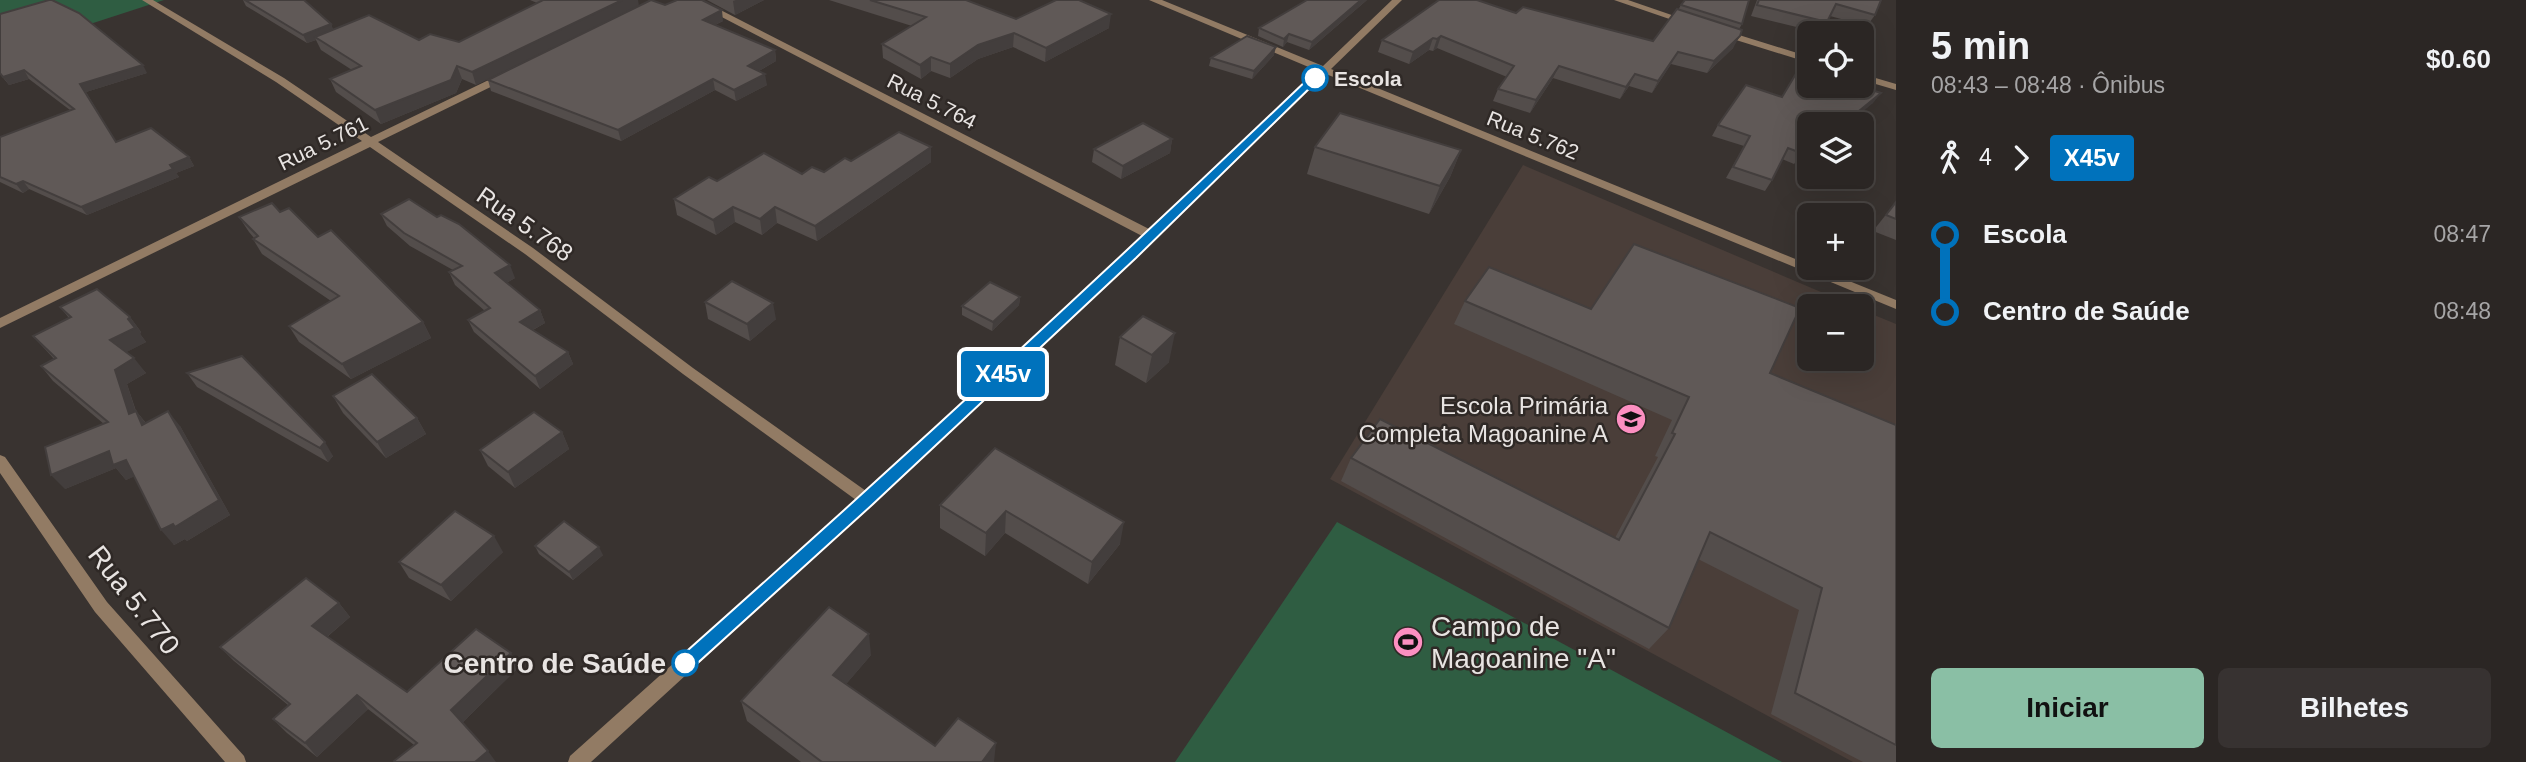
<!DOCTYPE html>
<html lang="pt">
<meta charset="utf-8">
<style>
:root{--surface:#2b2624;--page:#373231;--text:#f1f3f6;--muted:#a6a5a6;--line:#474341;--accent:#8abfa5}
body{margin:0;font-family:Arial,sans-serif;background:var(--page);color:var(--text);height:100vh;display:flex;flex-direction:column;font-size:26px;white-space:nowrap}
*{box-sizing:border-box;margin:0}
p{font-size:23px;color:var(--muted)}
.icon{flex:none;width:38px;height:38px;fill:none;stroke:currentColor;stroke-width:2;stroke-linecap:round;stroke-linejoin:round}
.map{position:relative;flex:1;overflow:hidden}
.sheet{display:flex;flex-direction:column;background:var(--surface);width:630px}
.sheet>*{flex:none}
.badge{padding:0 14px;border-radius:5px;font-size:24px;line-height:46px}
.fabs{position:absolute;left:1797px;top:21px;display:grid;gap:14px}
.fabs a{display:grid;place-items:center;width:77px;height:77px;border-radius:10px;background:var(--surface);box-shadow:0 7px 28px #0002,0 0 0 2px var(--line);font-size:35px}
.map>.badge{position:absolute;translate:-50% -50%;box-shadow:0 0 0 4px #fff}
.legs{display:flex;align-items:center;gap:10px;height:77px;padding:0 35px;font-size:23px}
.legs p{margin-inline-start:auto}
.overview{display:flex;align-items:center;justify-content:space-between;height:119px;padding:0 35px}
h1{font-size:38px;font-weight:700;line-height:52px}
.primary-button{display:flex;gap:14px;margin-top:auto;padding:14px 35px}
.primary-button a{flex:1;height:80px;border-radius:10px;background:var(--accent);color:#111;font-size:28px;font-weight:700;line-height:80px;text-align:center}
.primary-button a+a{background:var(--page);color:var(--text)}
ul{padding:0 35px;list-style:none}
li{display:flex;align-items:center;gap:24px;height:77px;font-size:26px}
li i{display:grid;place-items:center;width:10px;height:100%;margin:0 9px;background:currentColor}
li i::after{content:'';width:18px;height:18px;margin:-9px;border:5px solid;border-radius:50%;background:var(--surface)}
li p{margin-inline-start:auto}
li:first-child i{background:linear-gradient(#0000 50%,currentColor 0)}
li:last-child i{background:linear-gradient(currentColor 50%,#0000 0)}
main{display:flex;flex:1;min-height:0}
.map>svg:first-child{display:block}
</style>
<main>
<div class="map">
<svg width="1896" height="762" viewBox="0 0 1896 762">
<rect width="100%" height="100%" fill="#393330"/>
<path fill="#4a3e39" d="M1523,165L1854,306H1810V359H1862V310L1896,324V762H1853L1330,479Z"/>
<g fill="#2f5d42">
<path d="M0,0H164L84,26L0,71Z"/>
<path d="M1337,522L1782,762H1175Z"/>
</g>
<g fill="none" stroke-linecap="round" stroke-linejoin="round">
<g fill="#927b64" fill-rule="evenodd">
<path d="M142,0H153L284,78L371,137L501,74H509V78L378,142L533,248L693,368L866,491L1144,237L689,0H701L1151,230L1318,71L1149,0H1162L1323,66L1392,0H1402L1331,69L1810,265V268H1817L1896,300V309L1326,74C1085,308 838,536 591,762H568L570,756L856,500L683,374L525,254L370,147L0,328V318L362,141L276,82Z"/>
<path d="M1614,0H1628L1692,22L1684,24Z"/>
<path d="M1723,30L1810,57V63L1720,35L1718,33Z"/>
<path d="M1862,74L1896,84V90L1862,80Z"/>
<path d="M0,455L5,457L107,602L244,756L246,762H225L95,612L0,473Z"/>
</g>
</g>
<g fill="#534d4b">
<path d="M243,0H304L331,24L333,30L419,40L459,42L537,3L530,0H638L476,85L462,79L456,93L381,124L336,92L330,79L352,70L321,50L316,40L307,43L246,6Z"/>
<path d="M707,0H764L735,15Z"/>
<path d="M829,0H967L1016,19L1109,28L1045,62L1013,47L978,59L950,78L931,71L921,79L883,58L882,44L912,26Z"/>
<path d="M1367,0L1309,50L1287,42L1283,47L1258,36L1259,28Z"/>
<path d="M1757,0H1881L1875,15L1867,26L1830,16L1821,33L1751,16Z"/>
<path d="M665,5L723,21L715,25L775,50L776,61L759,71L767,85L736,101L715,90L621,141L491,91L488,80Z"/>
<path d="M1681,5L1742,24L1739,29L1733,48L1707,73L1671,64L1652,93L1629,86L1620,99L1553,78L1530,113L1493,101L1498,89L1507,77L1437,48L1433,51L1429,50L1409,64L1378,52L1382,40L1516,13L1653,41L1678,10Z"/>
<path d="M0,14L147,73L86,92L116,142L189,157L194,166L176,173L179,177L87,215L29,189L23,193L0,182V137L70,110L29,79L9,85L0,74Z"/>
<path d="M1274,55L1252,79L1209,66L1211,58Z"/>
<path d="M1800,67L1873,103L1810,124V156L1807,159L1801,156L1794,164L1782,159L1772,180L1765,191L1726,178L1744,146L1712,136L1718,125L1782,97Z"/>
<path d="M1172,139L1170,153L1121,179L1092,162L1094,149Z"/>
<path d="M1315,147L1461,150L1450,177L1429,214L1307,174Z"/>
<path d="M851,161L931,162L817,241L777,223L762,235L735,222L716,235L677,215L674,199L717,181L824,172Z"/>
<path d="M1896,202V240L1873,231Z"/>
<path d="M280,212L318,237L423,322L431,338L351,379L299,342L289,326L331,301L262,254L253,239L254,238L249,232L239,217Z"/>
<path d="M381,214L515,278L506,283L540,310L545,323L533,330L568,352L573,364L540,389L474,332L468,320L485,311L455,285L449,272L453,270L410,246L387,226Z"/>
<path d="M1020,297L1019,305L992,331L962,315V306Z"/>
<path d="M1465,301L1591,309L1770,373L1896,425V762H1863L1771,714L1799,610L1698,559L1669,628L1649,649L1341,481L1351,458L1615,538L1658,457L1655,456L1672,420L1454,324Z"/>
<path d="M705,302L776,319L750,341L708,319Z"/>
<path d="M60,307L130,317L141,332L140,334L146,342L126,352L146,373L127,384L136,411L146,423L180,426L230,515L187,541L185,539L174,545L134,476L126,480L116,468L65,489L104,424L53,381L41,366L54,359L33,336L69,318Z"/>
<path d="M1120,337L1169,362L1146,383L1115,365Z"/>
<path d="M187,373L333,456L328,462L197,387Z"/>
<path d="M333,396L417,418L426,434L386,458L343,413Z"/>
<path d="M562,432L569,449L515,488L488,466L480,450Z"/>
<path d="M995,448L1120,544L1088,584L1005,533L985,556L940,528V505Z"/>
<path d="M535,546L603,555L573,580L539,554Z"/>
<path d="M503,552L451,601L409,578L399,562Z"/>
<path d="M339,603L350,617L327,637L407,692L519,667L462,723L414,745L368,709L317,757L287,733L273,719L288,705L234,661L220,647Z"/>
<path d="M871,655L846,684L935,746L994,762H801L747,721L741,701Z"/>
</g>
<g fill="#433e3d">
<path d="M622,0H638L639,6L476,85L472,72Z"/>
<path d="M736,0H764L735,15L733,1Z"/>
<path d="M1361,0H1367L1309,50L1312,42Z"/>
<path d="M722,10L723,21L704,30L703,20Z"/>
<path d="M1111,14L1109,28L1045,62L1046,48Z"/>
<path d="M331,24L334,32L315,37L316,40L307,43L303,35Z"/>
<path d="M1014,33L1013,47L978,59L950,78V64L978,45Z"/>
<path d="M1289,34L1287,42L1283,47L1284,39Z"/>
<path d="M1441,36L1437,48L1433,51L1437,39Z"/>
<path d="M1740,36L1733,48L1707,73L1714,61Z"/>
<path d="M1433,38L1429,50L1409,64L1413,52Z"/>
<path d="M1276,47L1274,55L1252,79L1254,71Z"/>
<path d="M775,50L776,61L750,76L748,66Z"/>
<path d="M1678,52L1671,64L1652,93L1658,81Z"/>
<path d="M931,57V71L921,79L920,65Z"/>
<path d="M143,65L147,73L86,92L80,84Z"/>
<path d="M457,66L462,79L456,93L381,124L375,110Z"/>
<path d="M1559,66L1553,78L1530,113L1536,100Z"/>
<path d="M24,70L29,79L9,85L3,77Z"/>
<path d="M765,74L767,85L736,101L734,90Z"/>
<path d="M1635,74L1629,86L1620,99L1626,87Z"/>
<path d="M713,79L715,90L621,141L618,130Z"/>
<path d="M1881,93L1873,103L1848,124H1843Z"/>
<path d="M1172,139L1170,153L1121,179L1123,166Z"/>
<path d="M931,147V162L817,241L815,226Z"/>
<path d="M1461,150L1450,177L1429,214L1440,186Z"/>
<path d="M189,157L194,166L176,173L179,177L87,215L81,207Z"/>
<path d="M23,181L29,189L23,193L16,184Z"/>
<path d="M733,207L735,222L716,235L713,220Z"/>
<path d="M775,207L777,223L762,235L760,219Z"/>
<path d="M510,265L515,278L500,286L495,273Z"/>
<path d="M1020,297L1019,305L992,331L993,322Z"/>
<path d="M773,303L776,319L750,341L747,324Z"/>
<path d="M540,310L545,323L525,334L520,322Z"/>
<path d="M130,317L141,332L140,334L146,342L121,355L110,340Z"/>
<path d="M423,322L431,338L351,379L342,364Z"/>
<path d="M1175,333L1169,362L1146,383L1152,355Z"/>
<path d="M568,352L573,364L540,389L535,376Z"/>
<path d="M134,358L146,373L127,384L141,428L129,414L115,370Z"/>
<path d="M136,411L148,426L142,425Z"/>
<path d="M168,411L180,426L230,515L187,541L185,539L174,545L161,530Z"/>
<path d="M417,418L426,434L386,458L377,442Z"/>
<path d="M562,432L569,449L515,488L508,472Z"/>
<path d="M325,442L333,456L328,462L320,448Z"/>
<path d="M109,451L126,460L138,475L126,480L116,468L65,489L51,475Z"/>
<path d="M1006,511L1005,533L985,556L986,533Z"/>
<path d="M1124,522L1120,544L1088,584L1092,562Z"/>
<path d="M494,536L503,552L451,601L441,585Z"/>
<path d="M599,547L603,555L573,580L569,572Z"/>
<path d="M339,603L350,617L323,640L312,626Z"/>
<path d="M869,634L871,655L836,696L833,675Z"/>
<path d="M511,653L519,667L461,724L451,710Z"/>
<path d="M357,695L368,709L317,757L305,743Z"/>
<path d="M996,743L994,762H982Z"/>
<path d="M488,751L496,762H475Z"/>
</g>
<g fill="#605957" stroke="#433e3d" stroke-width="2">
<path d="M49,0H52L79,13L143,65L80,84L116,142L151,128L189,157L170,165L173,169L81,207L23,181L16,184L0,177V137L74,109L24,70L3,77L0,73V14Z"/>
<path d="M245,0H304L331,24L303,35Z"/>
<path d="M543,0H622L472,72L457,66L451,80L375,110L330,79L361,66L315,37L369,15L419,40L430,34L459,42Z"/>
<path d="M651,0L665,5L677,0H702L722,10L703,20L775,50L748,66L765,74L734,90L713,79L618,130L488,80Z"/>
<path d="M870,0H966L1016,19L1056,0H1079L1111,14L1046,48L1014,33L978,45L950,64L931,57L920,65L882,44L926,17Z"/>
<path d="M1307,0H1361L1312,42L1289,34L1284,39L1259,28Z"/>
<path d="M1439,0H1477L1516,13L1523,7L1653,41L1677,9L1742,30L1740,36L1714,61L1678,52L1658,81L1635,74L1626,87L1559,66L1536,100L1498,89L1514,66L1441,36L1437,39L1433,38L1413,52L1382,40Z"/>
<path d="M1685,0H1749L1742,24L1681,5Z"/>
<path d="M1759,0H1881L1875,15L1836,4L1827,22L1757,5Z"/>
<path d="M1247,36L1276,47L1254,71L1211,58Z"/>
<path d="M1800,67L1810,70V86H1859L1881,93L1843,124H1810V147L1808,146L1801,153L1788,148L1772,180L1733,167L1750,136L1718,125L1746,85L1782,97Z"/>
<path d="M1340,113L1461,150L1440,186L1315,147Z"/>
<path d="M1143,123L1172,139L1123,166L1094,149Z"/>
<path d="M899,132L931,147L815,226L775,207L760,219L733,207L713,220L674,199L709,177L717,181L764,153L802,174L812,167L824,172L845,158L851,161Z"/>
<path d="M409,199L437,217L441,215L459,224L510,265L495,273L540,310L520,322L568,352L535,376L468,320L490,308L449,272L462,266L404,233L381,214Z"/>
<path d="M1896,202V219L1886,215Z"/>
<path d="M272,203L280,212L289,208L318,237L331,230L423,322L342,364L289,326L339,296L253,239L258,236L239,217Z"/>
<path d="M1634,244L1800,308L1770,373L1896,425V745L1795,693L1822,588L1710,532L1669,628L1351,458L1380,419L1619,540L1675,434L1672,433L1689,397L1465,301L1489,267L1591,309Z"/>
<path d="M732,281L773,303L747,324L705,302Z"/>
<path d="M990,282L1020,297L993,322L962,306Z"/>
<path d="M97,289L130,317L128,319L135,328L110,340L134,358L115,370L129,414L136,411L142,425L168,411L219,500L175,527L173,524L161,530L126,460L113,465L109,451L51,475L45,447L108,422L41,366L56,358L33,336L71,317L60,307Z"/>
<path d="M1143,316L1175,333L1152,355L1120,337Z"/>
<path d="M242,356L325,442L320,448L187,373Z"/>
<path d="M372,374L417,418L377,442L333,396Z"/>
<path d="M534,412L562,432L508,472L480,450Z"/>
<path d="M995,448L1124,522L1092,562L1006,511L986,533L940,505Z"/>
<path d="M455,511L494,536L441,585L399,562Z"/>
<path d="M564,521L599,547L569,572L535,546Z"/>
<path d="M306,578L339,603L312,626L407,692L476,629L511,653L451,710L488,751L475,762H395L394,761L417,743L357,695L305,743L273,719L290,704L220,647Z"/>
<path d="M829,607L869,634L833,675L935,746L958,718L996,743L982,762H822L741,701Z"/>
</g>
<path fill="#0072bc" stroke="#fff" stroke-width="2" d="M1311,76L1320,78L1136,258L872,505L691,669L685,671L679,669L676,663L679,658C893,468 1104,274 1311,76Z"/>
<defs>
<g id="school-disc" transform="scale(1.575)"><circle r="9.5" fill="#fc8fc1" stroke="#2f2926"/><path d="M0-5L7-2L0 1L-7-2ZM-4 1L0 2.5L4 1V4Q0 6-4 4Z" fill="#111"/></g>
<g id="stadium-disc" transform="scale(1.575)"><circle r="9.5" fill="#fc8fc1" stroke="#2f2926"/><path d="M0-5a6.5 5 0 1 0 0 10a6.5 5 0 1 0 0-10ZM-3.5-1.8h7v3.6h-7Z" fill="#111"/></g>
</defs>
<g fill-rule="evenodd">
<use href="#school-disc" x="1631" y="419"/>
<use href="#stadium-disc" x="1408" y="642"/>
</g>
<g fill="#fff" stroke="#0072bc" stroke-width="3.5">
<circle cx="1315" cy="78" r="12"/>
<circle cx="685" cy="663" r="12"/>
</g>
<g text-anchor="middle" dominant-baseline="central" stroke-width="5" stroke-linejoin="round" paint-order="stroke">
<g font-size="21" font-weight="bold" fill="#e8e4e2" stroke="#2f2926" text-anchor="start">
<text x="1334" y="78">Escola</text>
</g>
<g font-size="21" fill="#e8e4e2" stroke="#2f2926">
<text transform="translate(932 101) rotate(27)">Rua 5.764</text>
<text transform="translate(1533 135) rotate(22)">Rua 5.762</text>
<text transform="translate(323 143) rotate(-26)">Rua 5.761</text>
</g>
<g font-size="24" fill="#e8e4e2" stroke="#2f2926">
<text transform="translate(525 224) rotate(35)">Rua 5.768</text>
</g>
<g font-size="24" fill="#e8e4e2" stroke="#2f2926" text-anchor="end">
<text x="1608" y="405">Escola Primária<tspan x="1608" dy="28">Completa Magoanine A</tspan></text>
</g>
<g font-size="28" fill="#e8e4e2" stroke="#2f2926">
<text transform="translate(134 600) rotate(52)">Rua 5.770</text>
</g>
<g font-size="28" fill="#e8e4e2" stroke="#2f2926" text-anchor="start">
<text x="1431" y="626">Campo de<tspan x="1431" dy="32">Magoanine "A"</tspan></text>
</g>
<g font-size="28" font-weight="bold" fill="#e8e4e2" stroke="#2f2926" text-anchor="end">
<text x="666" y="663">Centro de Saúde</text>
</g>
</g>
</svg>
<div class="fabs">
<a><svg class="icon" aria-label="locate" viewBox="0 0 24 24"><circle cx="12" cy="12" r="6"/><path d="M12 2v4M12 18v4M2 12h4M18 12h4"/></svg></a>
<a><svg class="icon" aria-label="layers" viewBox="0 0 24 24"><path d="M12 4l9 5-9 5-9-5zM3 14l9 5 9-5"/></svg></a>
<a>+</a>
<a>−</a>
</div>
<b class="badge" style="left:1003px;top:374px;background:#0072bc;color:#fff">X45v</b>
</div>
<section class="sheet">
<div class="overview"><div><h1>5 min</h1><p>08:43 – 08:48 · Ônibus</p></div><b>$0.60</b></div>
<div class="legs"><svg class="icon" aria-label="walk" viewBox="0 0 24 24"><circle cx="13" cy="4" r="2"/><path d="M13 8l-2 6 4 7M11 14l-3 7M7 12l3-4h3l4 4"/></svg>4<svg class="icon" aria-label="forward" viewBox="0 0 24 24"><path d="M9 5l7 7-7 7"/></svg><b class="badge" style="background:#0072bc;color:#fff">X45v</b></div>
<ul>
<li><i style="color:#0072bc"></i><b>Escola</b><p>08:47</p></li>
<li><i style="color:#0072bc"></i><b>Centro de Saúde</b><p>08:48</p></li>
</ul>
<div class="primary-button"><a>Iniciar</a><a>Bilhetes</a></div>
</section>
</main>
